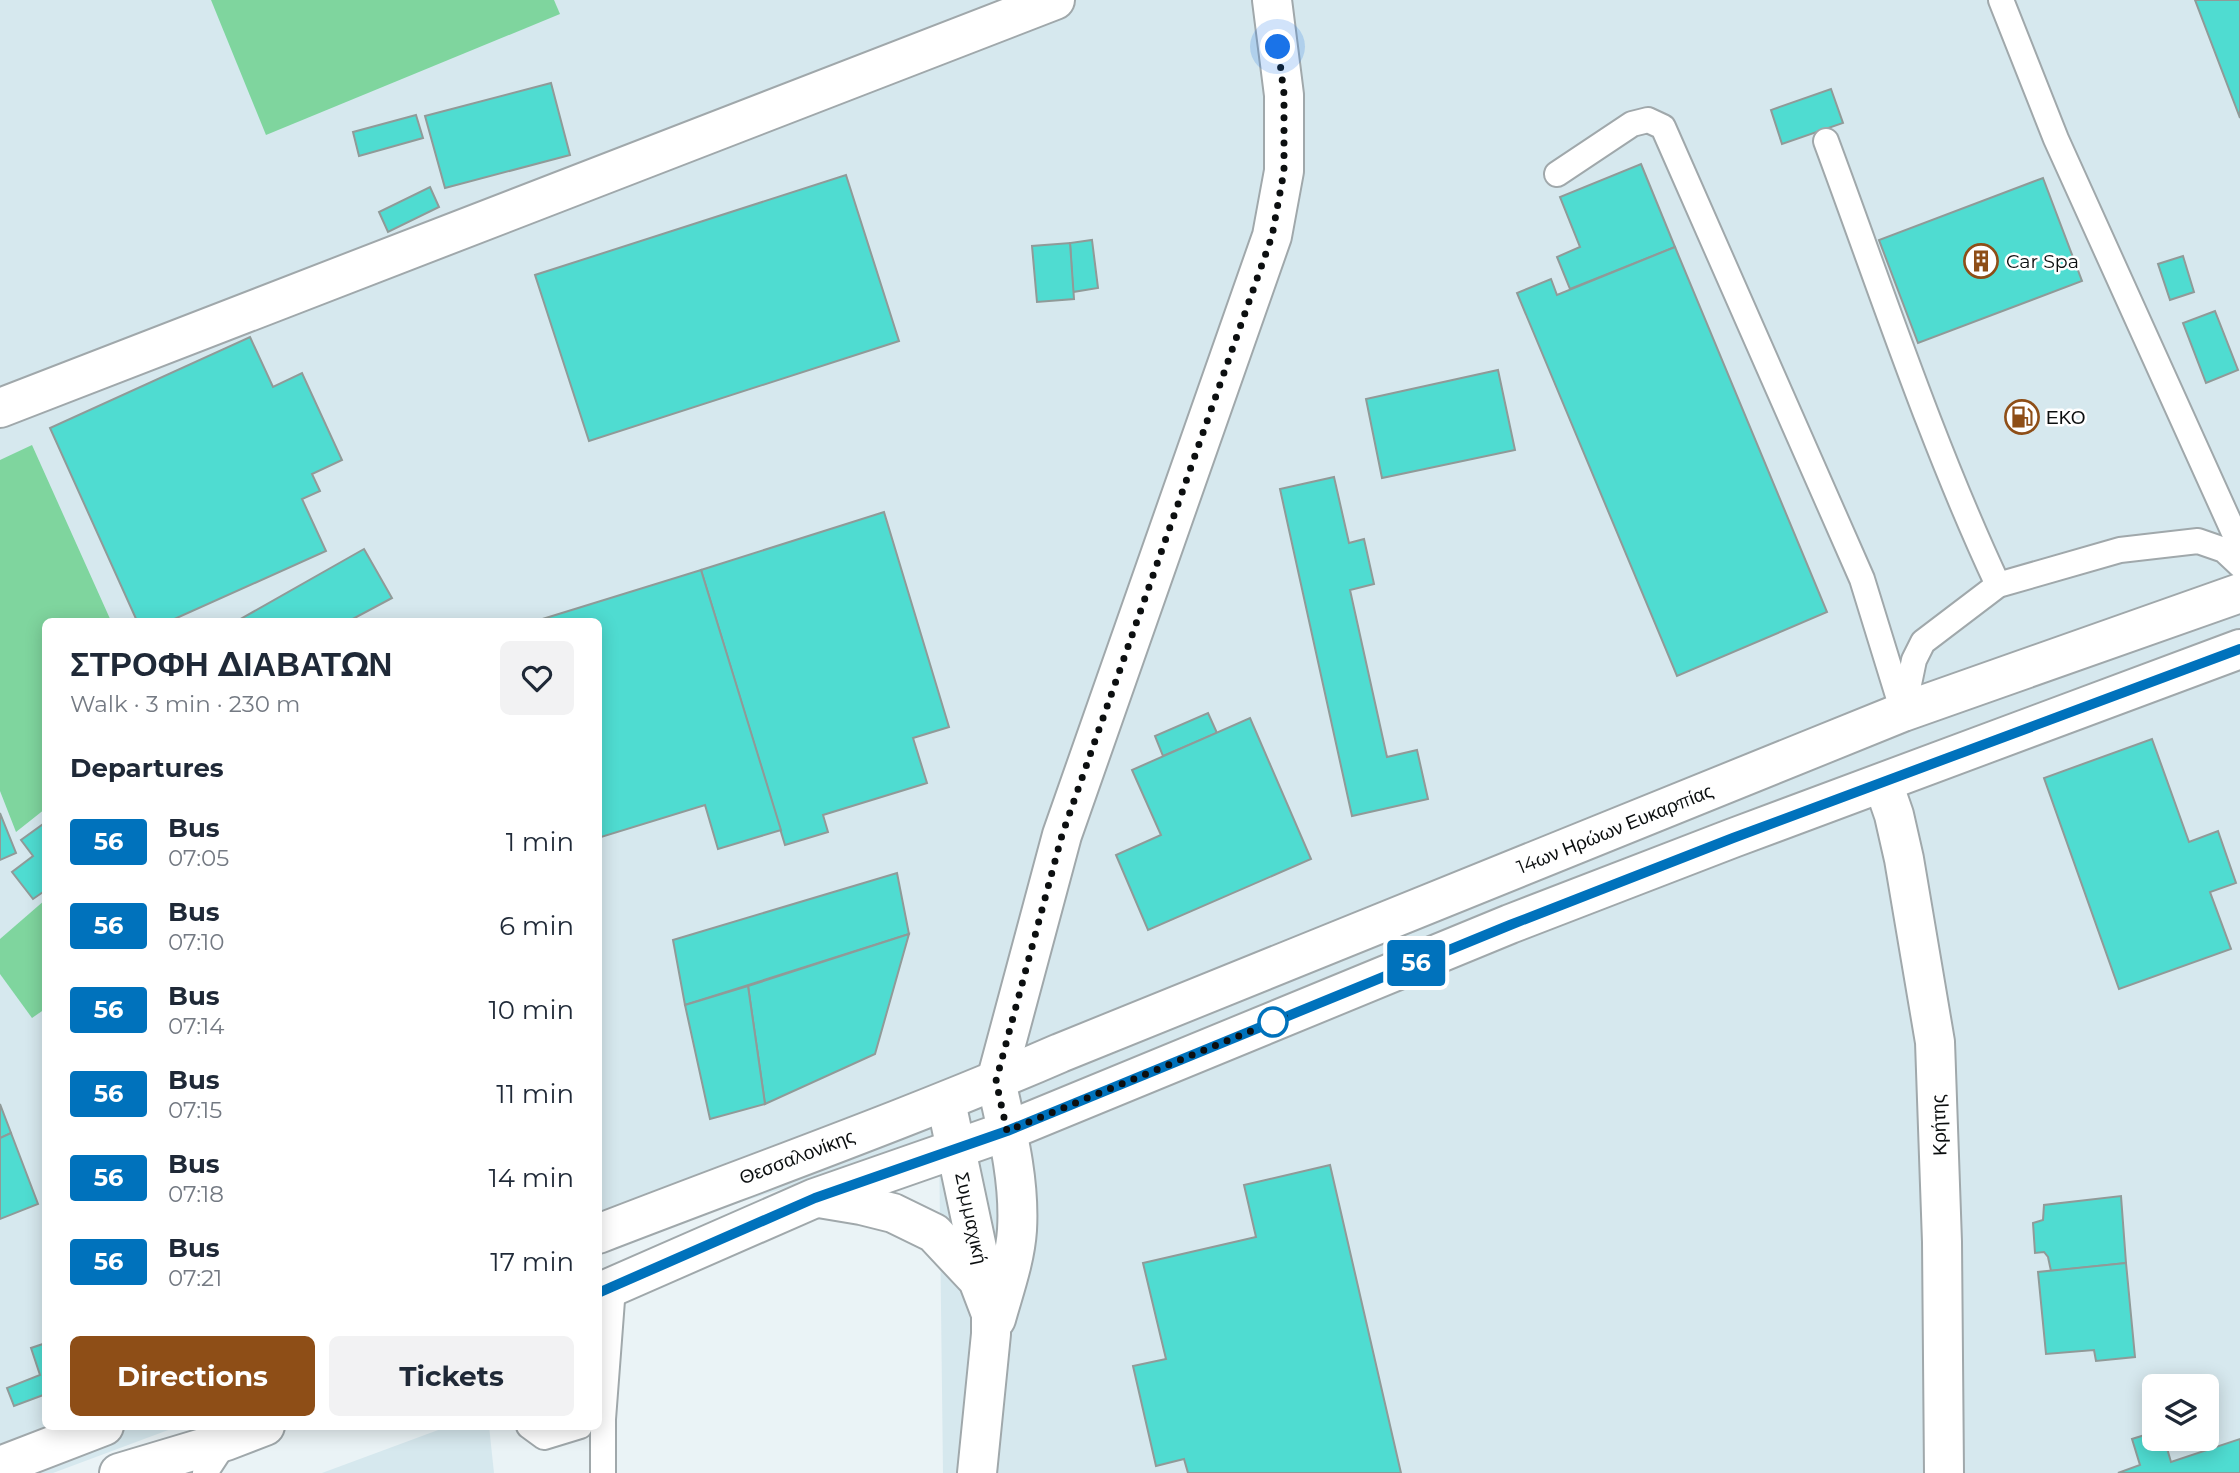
<!DOCTYPE html>
<meta charset="utf-8">
<style>
:root{--surface:#fff;--page:#f2f2f3;--text:#1f2937;--muted:#747a83;--accent:#8e4e17}
body{margin:0;font-family:Montserrat,sans-serif;background:var(--page);color:var(--text);height:100vh;display:flex;flex-direction:column;font-size:26px;white-space:nowrap}
*{box-sizing:border-box;margin:0}
p{font-size:23px;color:var(--muted)}
.icon{flex:none;width:38px;height:38px;fill:none;stroke:currentColor;stroke-width:2;stroke-linecap:round;stroke-linejoin:round}
.map{position:relative;flex:1;overflow:hidden}
.sheet{position:absolute;left:42px;top:618px;width:560px;height:812px;display:flex;flex-direction:column;background:var(--surface);border-radius:10px;box-shadow:0 4px 18px #0003}
.sheet>*{flex:none}
.badge{padding:0 14px;border-radius:5px;font-size:24px;line-height:46px}
.tools{position:absolute;left:2142px;top:1374px;display:grid;gap:14px}
.tools a{display:grid;place-items:center;width:77px;height:77px;border-radius:10px;background:var(--surface);box-shadow:0 4px 18px #0003;font-size:35px}
.you{position:absolute;width:35px;height:35px;margin:-18px;border:5px solid #fff;border-radius:50%;background:#1a73e8;box-shadow:0 0 0 10px #1a73e833}
.map>.badge{position:absolute;translate:-50% -50%;box-shadow:0 0 0 4px #fff}
h2{padding:0 28px;font-size:26px;line-height:63px}
.round{display:grid;place-items:center;flex:none;width:74px;height:74px;border-radius:10px;background:var(--page)}
.overview{display:flex;align-items:center;justify-content:space-between;height:119px;padding:0 28px}
h1{font-size:33px;font-weight:700;line-height:52px}
.cta{display:flex;gap:14px;margin-top:auto;padding:14px 28px}
.cta a{flex:1;height:80px;border-radius:10px;background:var(--accent);color:#fff;font-size:28px;font-weight:700;line-height:80px;text-align:center}
.cta a+a{background:var(--page);color:var(--text)}
ul{padding:0;list-style:none}
li{display:flex;align-items:center;gap:21px;height:84px;padding:0 28px}
li div{flex:1}
li b{display:block;font-size:26px}
li em{font-style:normal}
li .badge{min-width:77px;font-weight:700;text-align:center}
.map>svg:first-child{display:block}
</style>
<div class="map">
<svg width="2240" height="1473" viewBox="0 0 2240 1473">
<rect width="100%" height="100%" fill="#eaf3f6"/>
<g fill="#d6e8ee" fill-rule="evenodd">
<path d="M0,0H2240V1473H943L939,1140L667,1225L599,1254L598,621H46V1426H179L53,1473H0ZM2154,1386H2207V1438H2154Z"/>
<path d="M449,1426H489L494,1473H322Z"/>
</g>
<g fill="#7fd59e">
<path d="M211,0H554L560,14L266,135Z"/>
<path d="M32,445L111,621H46L45,809L16,832L0,791V460Z"/>
<path d="M45,900V1009L32,1018L0,974V939Z"/>
</g>
<g fill="#4fdcd1" stroke="#909a98" stroke-width="2">
<path d="M2195,0H2240V118Z"/>
<path d="M551,83L570,155L445,188L425,116Z"/>
<path d="M1831,89L1843,123L1782,144L1771,110Z"/>
<path d="M416,115L423,138L359,156L353,132Z"/>
<path d="M1641,164L1675,247L1570,289L1557,257L1580,247L1560,197Z"/>
<path d="M846,175L899,341L589,441L535,275Z"/>
<path d="M2043,178L2082,281L1918,343L1879,240Z"/>
<path d="M430,187L439,207L388,232L379,212Z"/>
<path d="M1092,240L1098,288L1073,292L1070,243Z"/>
<path d="M1070,243L1074,299L1037,302L1032,246Z"/>
<path d="M1675,247L1827,612L1677,676L1517,293L1551,279L1557,295Z"/>
<path d="M2183,256L2194,292L2170,300L2158,264Z"/>
<path d="M2215,311L2238,370L2206,383L2183,323Z"/>
<path d="M250,337L273,387L302,373L342,460L312,474L320,491L302,499L326,551L170,621H137L50,428Z"/>
<path d="M1498,370L1515,450L1382,478L1366,399Z"/>
<path d="M1334,477L1349,543L1364,539L1374,584L1350,590L1387,757L1417,750L1428,799L1352,816L1280,489Z"/>
<path d="M884,512L949,727L913,738L927,783L823,815L828,832L785,845L701,570Z"/>
<path d="M364,549L392,598L349,621H237Z"/>
<path d="M701,570L781,830L718,849L705,805L598,838V621H536Z"/>
<path d="M1208,713L1217,733L1163,756L1155,736Z"/>
<path d="M1250,718L1311,859L1148,930L1116,855L1161,835L1132,770Z"/>
<path d="M2152,739L2189,842L2218,831L2236,883L2210,892L2231,949L2119,989L2044,778Z"/>
<path d="M0,813L16,853L0,860Z"/>
<path d="M46,822V890L33,899L12,872L33,856L21,840Z"/>
<path d="M897,873L909,934L685,1005L673,940Z"/>
<path d="M909,934L875,1054L765,1104L748,986Z"/>
<path d="M748,986L765,1104L710,1119L685,1005Z"/>
<path d="M0,1104L11,1133L0,1138Z"/>
<path d="M11,1133L38,1204L0,1219V1138Z"/>
<path d="M1330,1165L1401,1473H1188L1184,1459L1156,1466L1133,1366L1166,1359L1143,1263L1256,1237L1244,1185Z"/>
<path d="M2121,1196L2126,1263L2051,1271L2048,1257L2044,1252L2035,1253L2033,1223L2043,1220L2044,1205Z"/>
<path d="M2126,1263L2135,1357L2096,1361L2094,1350L2046,1354L2038,1272Z"/>
<path d="M46,1343V1394L14,1406L7,1388L40,1375L31,1348Z"/>
<path d="M2154,1432V1438H2164L2171,1462L2240,1439V1473H2118L2140,1465L2132,1439Z"/>
</g>
<g fill="none" stroke-linecap="round" stroke-linejoin="round">
<g stroke="#a0a8ab" stroke-width="28">
<g id="service">
<path d="M2001,0L2056,139L2240,546"/>
<path d="M1826,141C1881,289 1931,442 1998,585"/>
<path d="M1557,174L1632,124L1648,120L1663,127L1862,579L1903,712"/>
<path d="M1904,708L1914,660L1923,642L1998,585L2120,550L2198,541L2224,550L2240,565"/>
<path d="M529,1426L544,1437L580,1426"/>
<path d="M205,1473L226,1441"/>
<path d="M603,1473V1419L613,1287"/>
</g>
</g>
<g stroke="#a0a8ab" stroke-width="42">
<g id="minor">
<path d="M0,408L1055,0"/>
<path d="M1883,783L1894,815L1904,859L1935,1042L1942,1242L1944,1473"/>
<path d="M996,1081L1062,835L1272,236L1284,171V95L1272,0"/>
</g>
</g>
<g stroke="#a0a8ab" stroke-width="42">
<g id="tertiary">
<path d="M946,1102L991,1314V1334L977,1473"/>
<path d="M996,1319C1004,1290 1015,1260 1017,1230C1020,1180 1007,1130 996,1081"/>
</g>
</g>
<g stroke="#a0a8ab" stroke-width="42">
<g id="secondary">
<path d="M819,1198L861,1205L893,1213L934,1233L978,1280L991,1314"/>
<path d="M598,1234C753,1174 908,1119 1060,1053L1903,712L2240,593"/>
<path d="M598,1293L815,1198L1007,1131L1510,924L1733,838L2240,649"/>
<path d="M0,1466L104,1426"/>
<path d="M119,1473L226,1441L265,1426"/>
</g>
</g>
<use href="#service" stroke="#fff" stroke-width="24"/>
<use href="#minor" stroke="#fff" stroke-width="38"/>
<use href="#tertiary" stroke="#fff" stroke-width="38"/>
<use href="#secondary" stroke="#fff" stroke-width="38"/>
</g>
<g fill="none" stroke-linecap="round" stroke-linejoin="round">
<g stroke="#fff" stroke-width="16">
<path id="line" d="M598,1293L815,1198L1007,1131L1510,925L1733,838L2240,649"/>
</g>
<use href="#line" stroke="#0072bc" stroke-width="10"/>
<path stroke="#0c0f10" stroke-width="7" stroke-dasharray="0 12.6" d="M1273,1022L1285,1017L1007,1131L996,1081L1062,835L1272,236L1284,171V94L1278,47"/>
</g>
<defs>
<g id="building-ring" transform="scale(1.75)"><circle r="9.5" fill="#fff" stroke="#8e4e17" stroke-width="1.5"/><path d="M-4-6H4V6H1V3H-1V6H-4ZM-2.5-4.3h1.7v1.8h-1.7ZM.8-4.3h1.7v1.8H.8ZM-2.5-1h1.7V.8h-1.7ZM.8-1h1.7V.8H.8Z" fill="#8e4e17"/></g>
<g id="fuel-ring" transform="scale(1.75)"><circle r="9.5" fill="#fff" stroke="#8e4e17" stroke-width="1.5"/><path d="M-5.5-6h7V0h2V4h1.3V-2.5L3-4.5l.8-.8L6-3V5H2.5V1h-1V6h-7ZM-4.2-4.7v3.2H.2V-4.7Z" fill="#8e4e17"/></g>
</defs>
<g fill-rule="evenodd">
<use href="#building-ring" x="1981" y="261"/>
<use href="#fuel-ring" x="2022" y="417"/>
</g>
<circle fill="#fff" stroke="#0072bc" stroke-width="3.5" cx="1273" cy="1022" r="14"/>
<g text-anchor="middle" dominant-baseline="central" stroke-width="5" stroke-linejoin="round" paint-order="stroke">
<g font-size="19" fill="#0c0f10" stroke="#fff" text-anchor="start">
<text x="2006" y="261">Car Spa</text>
<text x="2046" y="417">ΕΚΟ</text>
</g>
<g font-size="19" fill="#0c0f10" stroke="#fff">
<text transform="translate(1615 829) rotate(-22)">14ων Ηρώων Ευκαρπίας</text>
<text transform="translate(1939 1125) rotate(-92)">Κρήτης</text>
<text transform="translate(797 1157) rotate(-21)">Θεσσαλονίκης</text>
<text transform="translate(971 1218) rotate(78)">Συμμαχική</text>
</g>
</g>
</svg>
<div class="tools">
<a><svg class="icon" aria-label="layers" viewBox="0 0 24 24"><path d="M12 4l9 5-9 5-9-5zM3 14l9 5 9-5"/></svg></a>
</div>
<div class="you" style="left:1278px;top:47px"></div>
<b class="badge" style="left:1416px;top:963px;background:#0072bc;color:#fff">56</b>
<section class="sheet">
<div class="overview"><div><h1>ΣΤΡΟΦΗ ΔΙΑΒΑΤΩΝ</h1><p>Walk · 3 min · 230 m</p></div><a class="round"><svg class="icon" aria-label="heart" viewBox="0 0 24 24"><path d="M12 20l-8-8c-3-5 5-10 8-4 3-6 11-1 8 4z"/></svg></a></div>
<h2>Departures</h2>
<ul>
<li><span class="badge" style="background:#0072bc;color:#fff">56</span><div><b>Bus</b><p>07:05</p></div><em>1 min</em></li>
<li><span class="badge" style="background:#0072bc;color:#fff">56</span><div><b>Bus</b><p>07:10</p></div><em>6 min</em></li>
<li><span class="badge" style="background:#0072bc;color:#fff">56</span><div><b>Bus</b><p>07:14</p></div><em>10 min</em></li>
<li><span class="badge" style="background:#0072bc;color:#fff">56</span><div><b>Bus</b><p>07:15</p></div><em>11 min</em></li>
<li><span class="badge" style="background:#0072bc;color:#fff">56</span><div><b>Bus</b><p>07:18</p></div><em>14 min</em></li>
<li><span class="badge" style="background:#0072bc;color:#fff">56</span><div><b>Bus</b><p>07:21</p></div><em>17 min</em></li>
</ul>
<div class="cta"><a>Directions</a><a>Tickets</a></div>
</section>
</div>
